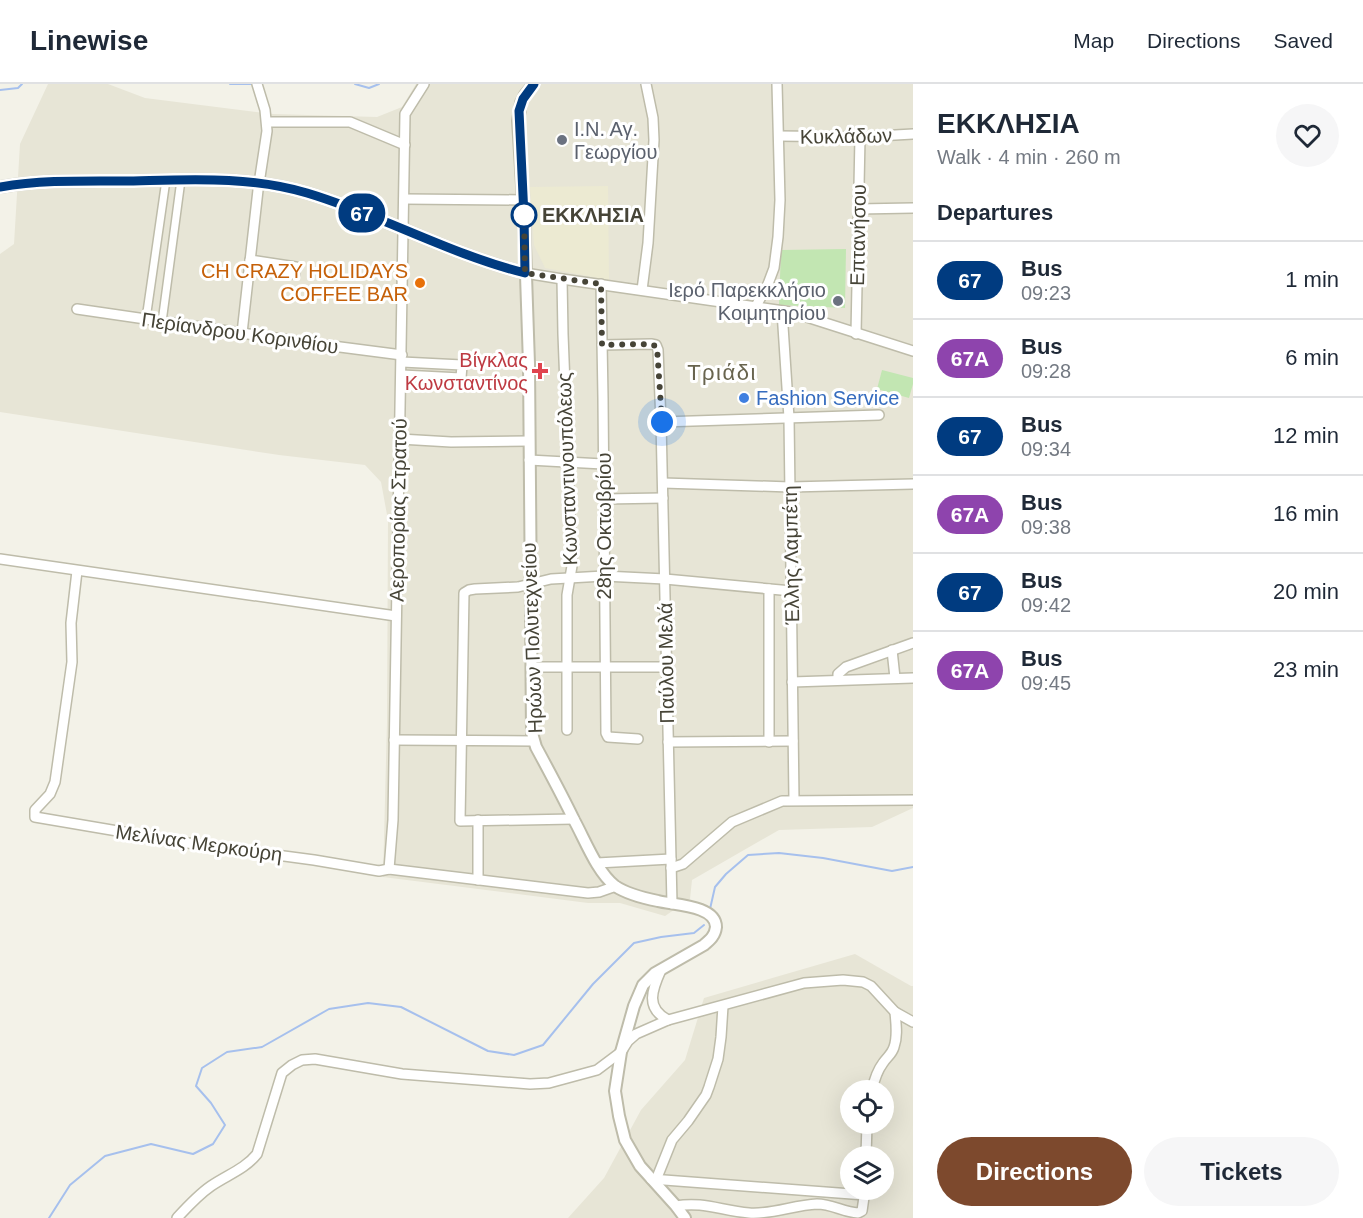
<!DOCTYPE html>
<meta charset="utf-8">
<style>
:root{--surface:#fff;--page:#f6f6f7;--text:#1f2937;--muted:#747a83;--line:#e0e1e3;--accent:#7d492d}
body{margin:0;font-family:Helvetica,sans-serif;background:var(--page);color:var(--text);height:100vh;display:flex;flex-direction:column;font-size:22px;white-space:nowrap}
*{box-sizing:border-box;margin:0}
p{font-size:20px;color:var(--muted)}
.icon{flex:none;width:33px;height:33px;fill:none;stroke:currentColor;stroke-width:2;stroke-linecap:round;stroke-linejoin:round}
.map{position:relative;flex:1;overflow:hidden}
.drawer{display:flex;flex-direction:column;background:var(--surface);width:450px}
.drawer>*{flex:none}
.badge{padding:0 12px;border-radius:20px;font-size:21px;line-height:39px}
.buttons{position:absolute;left:840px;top:996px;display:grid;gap:12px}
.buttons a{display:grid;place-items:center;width:54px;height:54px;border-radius:50%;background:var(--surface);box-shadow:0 6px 24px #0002;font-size:30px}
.you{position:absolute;width:30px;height:30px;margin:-15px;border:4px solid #fff;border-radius:50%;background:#1a73e8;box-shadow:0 0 0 9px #1a73e833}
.map>.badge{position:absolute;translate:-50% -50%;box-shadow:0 0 0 3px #fff}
h2{padding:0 24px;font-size:22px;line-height:54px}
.round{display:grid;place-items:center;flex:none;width:63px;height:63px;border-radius:32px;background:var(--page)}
.headline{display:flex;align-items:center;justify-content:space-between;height:102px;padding:0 24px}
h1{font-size:28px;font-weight:600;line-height:45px}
.button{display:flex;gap:12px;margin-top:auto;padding:12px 24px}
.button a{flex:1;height:69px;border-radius:36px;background:var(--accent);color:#fff;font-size:24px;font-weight:600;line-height:69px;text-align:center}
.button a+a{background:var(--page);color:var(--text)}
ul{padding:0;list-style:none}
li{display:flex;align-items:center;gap:18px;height:78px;padding:0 24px;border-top:2px solid var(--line)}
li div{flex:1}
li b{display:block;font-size:22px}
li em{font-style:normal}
li .badge{min-width:66px;font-weight:700;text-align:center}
header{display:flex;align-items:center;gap:36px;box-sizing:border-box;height:84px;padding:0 30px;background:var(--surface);border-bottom:2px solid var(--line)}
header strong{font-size:28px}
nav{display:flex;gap:33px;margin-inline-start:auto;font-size:21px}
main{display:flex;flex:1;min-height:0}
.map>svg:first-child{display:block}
</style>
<header>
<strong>Linewise</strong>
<nav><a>Map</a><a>Directions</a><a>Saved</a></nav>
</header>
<main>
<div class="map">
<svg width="913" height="1134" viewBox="0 0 913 1134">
<rect width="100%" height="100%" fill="#f3f2e8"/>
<g fill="#e7e5d6" fill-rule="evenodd">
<path d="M48,0H108L145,14L273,30L377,33L402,23L416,0H913V724L872,743L779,746L692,796L690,815L665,832L620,819H588L383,793L387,638L388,436L381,398L365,381L279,371L0,328V170L14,160L20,60Z"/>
<path d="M855,870L911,902H913V1134H568L604,1094L641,1026L685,976L704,914ZM850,1006H884V1040H850ZM850,1072H884V1106H850Z"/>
</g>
<path fill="#ecead2" d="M608,102L609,196L545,184L534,161L530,103Z"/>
<g fill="#c2e6b2">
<path d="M846,165L845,224L779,221L781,166Z"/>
<path d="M882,286L913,294V300L909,314L877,305Z"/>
</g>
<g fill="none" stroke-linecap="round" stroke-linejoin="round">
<g stroke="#a6c0ed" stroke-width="2">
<path d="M230,0H255"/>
<path d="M355,0L369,4L379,0"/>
<path d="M0,6L18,4L22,0"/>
<path d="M710,825L715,803L726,790L748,771L779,769L823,774L892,787L913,783"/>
<path d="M49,1134L70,1101L105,1072L151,1060L193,1070L213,1060L225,1041L211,1019L196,1002L202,984L227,968L262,963L329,925L368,919L401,923L488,967L514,971L543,961L593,900L634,859L661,853L694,849L704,841"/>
</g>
<g stroke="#bebcaa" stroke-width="10">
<g id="pedestrian">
<path d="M146,235L166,96"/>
<path d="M162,238L181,96"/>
</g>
</g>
<g stroke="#bebcaa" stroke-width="12">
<g id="minor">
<path d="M267,38H350L405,61"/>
<path d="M779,52L860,53L913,50"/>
<path d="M404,115L523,116"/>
<path d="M858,125L913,124"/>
<path d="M250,176L296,183"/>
<path d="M249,184L295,190"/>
<path d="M525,189L562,195L791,228L913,267"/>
<path d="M562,195L563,250L572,482L567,511V646"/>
<path d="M601,200L603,314L606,649L608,653L638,655"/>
<path d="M642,206L648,159L654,56L653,34L646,0"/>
<path d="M755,224L768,200L774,184L778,153L780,116L777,0"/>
<path d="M77,225L317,260L402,271"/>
<path d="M782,227L789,334L794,716"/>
<path d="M242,249L258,106L267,47L265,26L257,0"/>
<path d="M856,250L860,53"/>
<path d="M602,261L651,260L656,261L658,266L661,338L672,820"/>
<path d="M402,291L461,294L462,281L402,278"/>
<path d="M661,338L879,331"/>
<path d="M400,355L451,358L529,357"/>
<path d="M529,376L603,380"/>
<path d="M663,399L790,403L913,400"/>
<path d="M604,415L663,414"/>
<path d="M0,475L396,532"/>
<path d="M77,487L71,539L72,578L55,698L50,710L35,726V733L194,760L314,776L379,787L389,785L588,809L599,808L616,802"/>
<path d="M892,566L895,594"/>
<path d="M531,583H667"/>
<path d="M838,595V590L846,583L913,559"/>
<path d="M792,598L913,594"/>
<path d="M394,656L534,657"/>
<path d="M668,658L793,657"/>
<path d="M769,658V505"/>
<path d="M574,735L460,737L464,509L469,506L475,505L518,503L551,495L604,492L665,495L792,507"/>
<path d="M597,779L671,775"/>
<path d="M671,784L683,780L732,738L782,717L913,716"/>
<path d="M389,785L393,736L405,30L424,0"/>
<path d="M478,796V736"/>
<path d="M661,886C652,906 645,924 668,936L804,899L843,896L863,898L871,902L895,928L913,938"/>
<path d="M872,1006C874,997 877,987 883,979C887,973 892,970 894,963C898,952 896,940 895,928"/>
<path d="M866,1072L867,1040"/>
<path d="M651,1095L865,1111"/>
<path d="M658,1101L656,1096L672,1056L688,1037L706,1011L709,1003L718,975L721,953L723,922"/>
<path d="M676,1122C703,1117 722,1127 749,1129C771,1131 794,1121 817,1120C832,1120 843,1128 858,1129L862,1127L865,1106"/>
<path d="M177,1134C188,1122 198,1111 211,1102C227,1091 245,1085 257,1070L282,989L292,981L302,976L315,975L402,990L530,1000L549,999L597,986L621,968L628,957L636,950L668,936"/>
</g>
</g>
<g stroke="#bebcaa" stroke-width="14">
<g id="tertiary">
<path d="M534,0L525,11L521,19L518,37L524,132L529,280L532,649L536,663C549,687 562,711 574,736C585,756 597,788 615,802C627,810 643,814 658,817C673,821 716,821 716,843C715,852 710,856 704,861L655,889L643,901L634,922L621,968L615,1007L619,1032L625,1056L640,1082L676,1122L685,1134"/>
<path d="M0,103C40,96 82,97 122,97C184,96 248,91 307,109C381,131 449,170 525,189"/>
</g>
</g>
<use href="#pedestrian" stroke="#fff" stroke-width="7"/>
<use href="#minor" stroke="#fff" stroke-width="9"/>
<use href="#tertiary" stroke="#fff" stroke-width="10"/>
</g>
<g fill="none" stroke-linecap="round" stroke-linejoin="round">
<g stroke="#fff" stroke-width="14">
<path id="line" d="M0,103C40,96 82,97 122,97C184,96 247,91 307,109C381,131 449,170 525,189L524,132L519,27L523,15L534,0"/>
</g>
<use href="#line" stroke="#003b80" stroke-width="9"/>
<path stroke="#464437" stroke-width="6" stroke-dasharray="0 10.8" d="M524,131L525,189L601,200L602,261L651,260L657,263L662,338"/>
</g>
<g fill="#6b7280" stroke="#fff" stroke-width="2">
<circle cx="562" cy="56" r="6"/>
<circle cx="838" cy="217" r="6"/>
</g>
<circle fill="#fff" stroke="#003b80" stroke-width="3" cx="524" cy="131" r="12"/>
<circle fill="#e8710a" stroke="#fff" stroke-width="2" cx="420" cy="199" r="6"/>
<path fill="#e0444e" stroke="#fff" stroke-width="2" d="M537 278h6v6h6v6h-6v6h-6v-6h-6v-6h6z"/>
<circle fill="#3f7fe0" stroke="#fff" stroke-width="2" cx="744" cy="314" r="6"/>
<g text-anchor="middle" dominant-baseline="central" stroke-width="6" stroke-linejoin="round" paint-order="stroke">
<g font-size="20" fill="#5b616d" stroke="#fff" text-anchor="start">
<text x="574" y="45">Ι.Ν. Αγ.<tspan x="574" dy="23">Γεωργίου</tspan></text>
<text x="826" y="206" text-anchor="end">Ιερό Παρεκκλήσιο<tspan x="826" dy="23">Κοιμητηρίου</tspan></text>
</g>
<g font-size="20" fill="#464437" stroke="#fff">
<text transform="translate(846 52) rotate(-1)">Κυκλάδων</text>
<text transform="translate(858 151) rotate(-89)">Επτανήσου</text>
<text transform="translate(240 249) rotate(8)">Περίανδρου Κορινθίου</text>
<text transform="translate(567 385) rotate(-92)">Κωνσταντινουπόλεως</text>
<text transform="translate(398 426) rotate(-89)">Αεροπορίας Στρατού</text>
<text transform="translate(604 442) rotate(-90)">28ης Οκτωβρίου</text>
<text transform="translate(791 471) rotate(-91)">Έλλης Λαμπέτη</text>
<text transform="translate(532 554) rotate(-92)">Ηρώων Πολυτεχνείου</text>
<text transform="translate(666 579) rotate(-91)">Παύλου Μελά</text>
<text transform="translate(199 759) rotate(8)">Μελίνας Μερκούρη</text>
</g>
<g font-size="20" font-weight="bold" fill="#464437" stroke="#fff" text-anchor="start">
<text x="542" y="131">ΕΚΚΛΗΣΙΑ</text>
</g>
<g font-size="20" fill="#c56008" stroke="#fff" text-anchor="end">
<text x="408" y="187">CH CRAZY HOLIDAYS<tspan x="408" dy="23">COFFEE BAR</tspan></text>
</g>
<g font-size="20" fill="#be3a42" stroke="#fff" text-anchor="end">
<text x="528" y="276">Βίγκλας<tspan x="528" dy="23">Κωνσταντίνος</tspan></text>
</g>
<g font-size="20" fill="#366cbe" stroke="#fff" text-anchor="start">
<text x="756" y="314">Fashion Service</text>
</g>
<g font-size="22" letter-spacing="1.5" fill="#68644e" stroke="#fff">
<text x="722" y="288">Τριάδι</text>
</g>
</g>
</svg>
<div class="buttons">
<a><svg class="icon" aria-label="locate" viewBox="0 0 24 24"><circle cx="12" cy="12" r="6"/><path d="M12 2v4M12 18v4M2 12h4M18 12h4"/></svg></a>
<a><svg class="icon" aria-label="layers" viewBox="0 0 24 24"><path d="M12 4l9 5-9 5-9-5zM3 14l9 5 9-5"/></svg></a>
</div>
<div class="you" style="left:662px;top:338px"></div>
<b class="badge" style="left:362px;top:129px;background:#003b80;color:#fff">67</b>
</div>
<section class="drawer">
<div class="headline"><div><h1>ΕΚΚΛΗΣΙΑ</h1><p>Walk · 4 min · 260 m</p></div><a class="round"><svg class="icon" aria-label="heart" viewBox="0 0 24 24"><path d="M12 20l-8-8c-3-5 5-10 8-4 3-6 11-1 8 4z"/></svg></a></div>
<h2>Departures</h2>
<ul>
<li><span class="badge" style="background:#003b80;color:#fff">67</span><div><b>Bus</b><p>09:23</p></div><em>1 min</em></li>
<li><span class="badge" style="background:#8e44ad;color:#fff">67Α</span><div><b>Bus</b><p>09:28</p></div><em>6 min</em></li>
<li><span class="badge" style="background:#003b80;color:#fff">67</span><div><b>Bus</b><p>09:34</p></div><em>12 min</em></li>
<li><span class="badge" style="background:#8e44ad;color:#fff">67Α</span><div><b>Bus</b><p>09:38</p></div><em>16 min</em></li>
<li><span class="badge" style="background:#003b80;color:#fff">67</span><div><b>Bus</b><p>09:42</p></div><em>20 min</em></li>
<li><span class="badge" style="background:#8e44ad;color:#fff">67Α</span><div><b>Bus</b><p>09:45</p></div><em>23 min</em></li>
</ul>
<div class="button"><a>Directions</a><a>Tickets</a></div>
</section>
</main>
